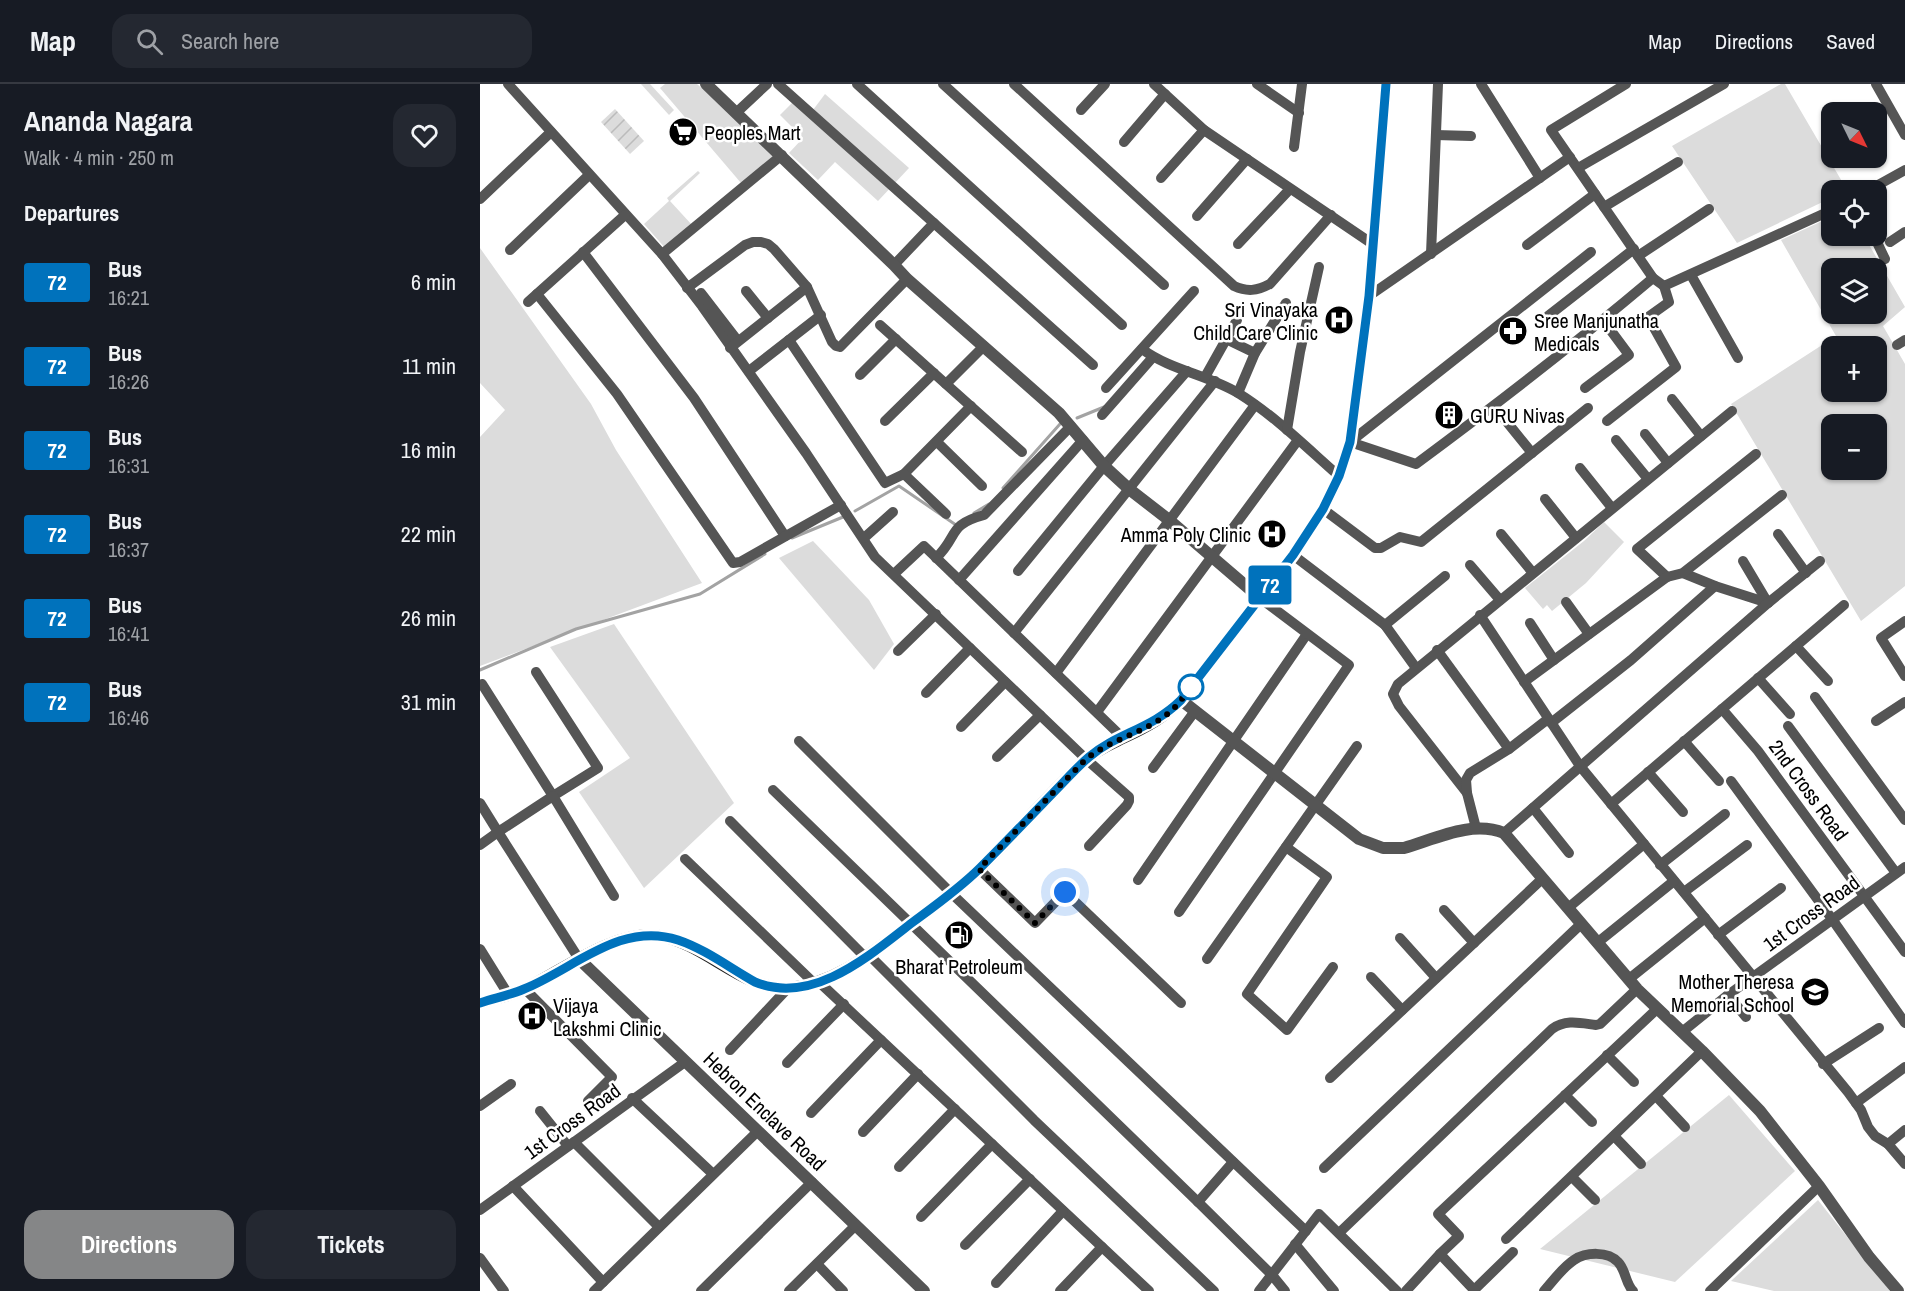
<!DOCTYPE html>
<meta charset="utf-8">
<style>
:root{--surface:#171b24;--page:#242831;--text:#f1f3f6;--muted:#9ea1a6;--line:#363941;--accent:#858687}
body{margin:0;font-family:"Archivo Narrow",sans-serif;background:var(--page);color:var(--text);height:100vh;display:flex;flex-direction:column;font-size:22px;white-space:nowrap}
*{box-sizing:border-box;margin:0}
p{font-size:20px;color:var(--muted)}
.icon{flex:none;width:33px;height:33px;fill:none;stroke:currentColor;stroke-width:2;stroke-linecap:round;stroke-linejoin:round}
.map{position:relative;flex:1;overflow:hidden}
.drawer{display:flex;flex-direction:column;background:var(--surface);width:480px}
.drawer>*{flex:none}
.badge{padding:0 12px;border-radius:4px;font-size:21px;line-height:39px}
.needle{width:39px;rotate:133deg}
.controls{position:absolute;left:1341px;top:18px;display:grid;gap:12px}
.controls a{display:grid;place-items:center;width:66px;height:66px;border-radius:12px;background:var(--surface);box-shadow:0 2px 4px #0004;font-size:30px}
.you{position:absolute;width:30px;height:30px;margin:-15px;border:4px solid #fff;border-radius:50%;background:#1a73e8;box-shadow:0 0 0 9px #1a73e833}
.map>.badge{position:absolute;translate:-50% -50%;box-shadow:0 0 0 3px #fff}
h2{padding:0 24px;font-size:22px;line-height:54px}
.round{display:grid;place-items:center;flex:none;width:63px;height:63px;border-radius:18px;background:var(--page)}
.headline{display:flex;align-items:center;justify-content:space-between;height:102px;padding:0 24px}
h1{font-size:28px;font-weight:800;line-height:45px}
.button{display:flex;gap:12px;margin-top:auto;padding:12px 24px}
.button a{flex:1;height:69px;border-radius:18px;background:var(--accent);color:#fff;font-size:24px;font-weight:800;line-height:69px;text-align:center}
.button a+a{background:var(--page);color:var(--text)}
ul{padding:0;list-style:none}
li{display:flex;align-items:center;gap:18px;height:84px;padding:0 24px}
li div{flex:1}
li b{display:block;font-size:22px}
li em{font-style:normal}
li .badge{min-width:66px;font-weight:700;text-align:center}
header{display:flex;align-items:center;gap:36px;box-sizing:border-box;height:84px;padding:0 30px;background:var(--surface);border-bottom:2px solid var(--line)}
header strong{font-size:28px}
nav{display:flex;gap:33px;margin-inline-start:auto;font-size:21px}
.search{width:420px;height:54px;background:var(--page);display:flex;align-items:center;gap:15px;box-sizing:border-box;padding:0 21px;border-radius:18px;color:var(--muted);font-size:22px}
main{display:flex;flex:1;min-height:0}
.map>svg:first-child{display:block}
</style>
<header>
<strong>Map</strong>
<div class="search"><svg class="icon" aria-label="search" viewBox="0 0 24 24"><circle cx="10" cy="10" r="6"/><path d="M15 15l6 6"/></svg>Search here</div>
<nav><a>Map</a><a>Directions</a><a>Saved</a></nav>
</header>
<main>
<section class="drawer">
<div class="headline"><div><h1>Ananda Nagara</h1><p>Walk · 4 min · 250 m</p></div><a class="round"><svg class="icon" aria-label="heart" viewBox="0 0 24 24"><path d="M12 20l-8-8c-3-5 5-10 8-4 3-6 11-1 8 4z"/></svg></a></div>
<h2>Departures</h2>
<ul>
<li><span class="badge" style="background:#0072bc;color:#fff">72</span><div><b>Bus</b><p>16:21</p></div><em>6 min</em></li>
<li><span class="badge" style="background:#0072bc;color:#fff">72</span><div><b>Bus</b><p>16:26</p></div><em>11 min</em></li>
<li><span class="badge" style="background:#0072bc;color:#fff">72</span><div><b>Bus</b><p>16:31</p></div><em>16 min</em></li>
<li><span class="badge" style="background:#0072bc;color:#fff">72</span><div><b>Bus</b><p>16:37</p></div><em>22 min</em></li>
<li><span class="badge" style="background:#0072bc;color:#fff">72</span><div><b>Bus</b><p>16:41</p></div><em>26 min</em></li>
<li><span class="badge" style="background:#0072bc;color:#fff">72</span><div><b>Bus</b><p>16:46</p></div><em>31 min</em></li>
</ul>
<div class="button"><a>Directions</a><a>Tickets</a></div>
</section>
<div class="map">
<svg width="1425" height="1207" viewBox="0 0 1425 1207">
<defs>
<pattern id="garden-furrows" width="10" height="10" patternUnits="userSpaceOnUse" patternTransform="scale(1.5)"><rect width="10" height="10" fill="#dcdcdc"/><path d="M-1 1l2-2M0 10L10 0M9 11l2-2" fill="none" stroke="#bbb"/></pattern>
</defs>
<rect width="100%" height="100%" fill="#fff"/>
<g fill="#dcdcdc" fill-rule="evenodd">
<path d="M161,0H170L194,26L189,31Z"/>
<path d="M185,0H217L296,71L261,99L180,4Z"/>
<path d="M1301,0H1305L1367,106H1352L1351,114L1257,159L1192,62Z"/>
<path d="M345,10L429,84L398,117L355,78L338,96L309,69L323,54L300,31L318,13L333,26Z"/>
<path d="M218,87L220,89L190,117L212,141L186,165L164,140L189,117L187,114Z"/>
<path d="M1351,133L1352,152H1384L1425,223L1403,242L1425,280V502L1381,537L1251,320L1356,252L1301,156ZM1352,184H1396V230H1352ZM1352,262H1396V308H1352ZM1352,340H1396V386H1352Z"/>
<path d="M0,164L111,320L136,366L222,499L0,582V353L25,326L0,299Z"/>
<path d="M1124,438L1144,458L1106,499L1072,527L1067,521L1063,525L1045,504L1104,457Z"/>
<path d="M333,457L389,516L414,560L394,586L299,474Z"/>
<path d="M134,540L254,719L164,804L99,708L150,674L70,563Z"/>
<path d="M1249,1011L1315,1087L1195,1198L1060,1165Z"/>
<path d="M1338,1116L1410,1207H1294L1251,1197Z"/>
</g>
<path fill="url(#garden-furrows)" d="M135,25L164,57L150,70L121,38Z"/>
<g fill="none" stroke-linecap="round" stroke-linejoin="round">
<g stroke="#a3a3a3" stroke-width="3">
<path d="M597,334L624,323"/>
<path d="M523,404L580,340"/>
<path d="M375,427L419,402L476,441"/>
<path d="M494,429L509,420"/>
<path d="M312,454L363,433"/>
<path d="M0,586L96,545L220,510L285,470"/>
</g>
<g stroke="#555" stroke-width="10">
<path d="M28,0L182,170L222,222L326,369L395,473L606,675L649,713V717L647,721L609,762"/>
<path d="M298,0L613,281"/>
<path d="M377,0L642,241"/>
<path d="M463,0L684,201"/>
<path d="M534,0L754,202C767,208 777,207 790,200L851,131"/>
<path d="M674,0L724,46L894,161"/>
<path d="M777,0L819,29"/>
<path d="M1001,0L1060,94"/>
<path d="M1146,0L1071,46L1173,194L1184,202L1352,126"/>
<path d="M1396,0L1425,51"/>
<path d="M601,26L625,0"/>
<path d="M256,29L287,0"/>
<path d="M956,51L991,52"/>
<path d="M644,58L685,10"/>
<path d="M814,63L822,0"/>
<path d="M1098,84L1244,0"/>
<path d="M681,94L724,46"/>
<path d="M1389,106L1425,86"/>
<path d="M0,115L71,48"/>
<path d="M1124,123L1198,78"/>
<path d="M717,132L767,75"/>
<path d="M1394,152L1405,175"/>
<path d="M1410,158L1425,148"/>
<path d="M758,160L810,105"/>
<path d="M1047,161L1115,110"/>
<path d="M30,166L109,91"/>
<path d="M103,168L214,314L305,452"/>
<path d="M182,170L302,71"/>
<path d="M951,170L958,0"/>
<path d="M1158,172L1229,125"/>
<path d="M414,181L454,139"/>
<path d="M1211,191L1258,274"/>
<path d="M207,204L265,161L273,158H281L288,160L294,165L327,203L352,258L356,262L360,263L427,195"/>
<path d="M266,207L288,234"/>
<path d="M221,209L258,257"/>
<path d="M57,210L137,310L253,479L260,478L361,421"/>
<path d="M889,212L1090,73"/>
<path d="M48,218L145,131"/>
<path d="M1068,232L1154,165"/>
<path d="M400,241L542,368"/>
<path d="M746,255L775,269"/>
<path d="M309,256L405,399L424,390L491,322"/>
<path d="M1417,261L1425,256"/>
<path d="M250,264L327,203"/>
<path d="M662,265C690,286 728,291 758,309C795,332 827,364 859,392"/>
<path d="M269,287L341,231"/>
<path d="M380,291L416,255"/>
<path d="M725,293L757,236"/>
<path d="M466,300L504,262"/>
<path d="M626,304L714,207"/>
<path d="M1105,304L1149,271L1123,236"/>
<path d="M758,309L775,269L806,219"/>
<path d="M1192,315L1221,352"/>
<path d="M1014,322L1052,369"/>
<path d="M622,331L673,273"/>
<path d="M405,337L454,289"/>
<path d="M1127,337L1196,283L1168,233L1189,218L1184,202"/>
<path d="M807,346L820,268L839,183"/>
<path d="M1165,350L1188,379"/>
<path d="M1136,356L1168,395"/>
<path d="M457,358L502,402"/>
<path d="M870,358L936,380C1017,320 1096,259 1173,194"/>
<path d="M870,358L1111,168"/>
<path d="M1100,384L1132,424"/>
<path d="M424,390L466,430"/>
<path d="M1065,415L1096,454"/>
<path d="M843,425L895,464H901L920,453L941,458L1108,324"/>
<path d="M1021,450L1053,489"/>
<path d="M1298,450L1326,489"/>
<path d="M384,454L413,428"/>
<path d="M813,471L905,541L936,584"/>
<path d="M456,474C479,452 467,441 504,431L591,342"/>
<path d="M1263,477L1288,519"/>
<path d="M990,481L1020,516"/>
<path d="M538,487L624,382L707,287"/>
<path d="M1203,489L1235,502L1288,519"/>
<path d="M414,490L444,462L643,654"/>
<path d="M1187,493L1157,465L1276,370"/>
<path d="M479,496L603,356"/>
<path d="M1086,518L1109,550"/>
<path d="M1000,531L1100,682L1368,1008L1381,1026L1388,1043L1395,1052L1408,1060L1425,1080"/>
<path d="M1425,537L1401,554L1425,592"/>
<path d="M1050,539L1074,576"/>
<path d="M905,541L965,492"/>
<path d="M534,549L735,297"/>
<path d="M1316,562L1348,597"/>
<path d="M957,566L1029,665"/>
<path d="M418,567L456,530"/>
<path d="M576,589L775,321"/>
<path d="M1278,594L1310,630"/>
<path d="M1044,598L1187,493L1203,489L1302,411"/>
<path d="M2,600L73,712L118,684L56,588"/>
<path d="M446,609L490,564"/>
<path d="M1335,613L1425,736"/>
<path d="M1242,625L1278,667L1425,868"/>
<path d="M617,628L818,356"/>
<path d="M1396,637L1425,618"/>
<path d="M1071,639L1151,576L1235,502"/>
<path d="M1308,642L1416,789"/>
<path d="M481,643L525,598"/>
<path d="M319,657L471,809L826,1147"/>
<path d="M1204,657L1239,697"/>
<path d="M517,673L560,631"/>
<path d="M673,684L715,627"/>
<path d="M1168,688L1203,728"/>
<path d="M1251,697L1352,835L1425,939"/>
<path d="M293,706L718,1118L792,1191L805,1207"/>
<path d="M987,709L919,622L913,610L918,600L1252,327"/>
<path d="M0,719L18,748L73,712L134,812"/>
<path d="M1131,720L1364,521"/>
<path d="M1053,724L1089,769"/>
<path d="M250,737L386,874"/>
<path d="M996,744L987,709L986,696L990,689L1029,665L1068,635"/>
<path d="M1024,749L1288,519L1340,477"/>
<path d="M0,761L18,748L99,875"/>
<path d="M806,763L847,793L767,910L807,946L853,883"/>
<path d="M205,775L334,899"/>
<path d="M1180,781L1245,730"/>
<path d="M499,785L555,839L585,808L701,919"/>
<path d="M658,796L827,550"/>
<path d="M1204,808L1267,761"/>
<path d="M1088,824L1164,760"/>
<path d="M964,826L994,859"/>
<path d="M699,828L869,581L780,514"/>
<path d="M1238,851L1301,804"/>
<path d="M920,854L956,894"/>
<path d="M1117,859L1194,797"/>
<path d="M0,865L28,910"/>
<path d="M389,871L554,1036L734,1207"/>
<path d="M727,875L877,662"/>
<path d="M891,893L922,926"/>
<path d="M1149,895L1225,834"/>
<path d="M339,898L669,1207"/>
<path d="M45,905L132,993L108,1017"/>
<path d="M1248,911L1266,933"/>
<path d="M1202,948L1248,911L1425,783"/>
<path d="M250,966L308,904"/>
<path d="M1127,971L1154,998"/>
<path d="M307,979L364,920"/>
<path d="M1343,980L1399,944"/>
<path d="M850,994L1062,795"/>
<path d="M1085,1011L1112,1038"/>
<path d="M1176,1012L1205,1043"/>
<path d="M152,1014L233,1090"/>
<path d="M1376,1019L1425,983"/>
<path d="M0,1022L31,1000"/>
<path d="M60,1027L88,1062"/>
<path d="M331,1029L401,956"/>
<path d="M383,1048L438,990"/>
<path d="M1134,1052L1161,1080"/>
<path d="M94,1058L179,1143"/>
<path d="M1408,1060L1425,1046"/>
<path d="M419,1083L475,1025"/>
<path d="M844,1084L1101,840"/>
<path d="M1092,1093L1115,1116"/>
<path d="M33,1102L123,1198"/>
<path d="M718,1118L753,1078"/>
<path d="M0,1126L205,978"/>
<path d="M441,1133L512,1060"/>
<path d="M859,1149L1072,945C1086,935 1100,939 1116,941L1120,940L1157,905"/>
<path d="M1026,1155L1222,967"/>
<path d="M815,1160L854,1207"/>
<path d="M485,1161L550,1095"/>
<path d="M0,1174L24,1207"/>
<path d="M337,1180L363,1207"/>
<path d="M516,1199L583,1127"/>
<path d="M114,1207L278,1047"/>
<path d="M221,1207L332,1098"/>
<path d="M309,1207L376,1141"/>
<path d="M580,1207L622,1163"/>
<path d="M779,1207L839,1130L917,1207"/>
<path d="M926,1207L960,1170"/>
<path d="M993,1207L1033,1168"/>
<path d="M995,1207L960,1170L979,1152L958,1130L1177,925"/>
<path d="M1064,1207C1073,1197 1083,1183 1094,1176C1106,1168 1128,1167 1138,1178C1146,1186 1145,1199 1153,1207"/>
<path d="M1230,1207L1339,1102"/>
</g>
<g stroke="#555" stroke-width="12">
<path d="M226,0L414,181L427,195L579,329L624,382L649,405L689,436L780,514"/>
<path d="M701,616L879,755L903,764H924C955,755 992,736 1024,749L1157,905L1222,967L1280,1027L1339,1102L1389,1173L1418,1207"/>
<path d="M99,875L444,1207"/>
</g>
<path stroke="#222" stroke-width="12" d="M0,919C16,914 33,911 47,904C85,885 136,845 180,852C225,859 263,907 309,904C352,900 387,873 420,848C447,828 474,809 498,786C535,751 568,710 606,676C617,665 631,660 645,653C666,643 685,633 701,616L813,471L843,425L859,392L870,358L889,212L906,0"/>
</g>
<g fill="none" stroke-linecap="round" stroke-linejoin="round">
<g stroke="#fff" stroke-width="14">
<path id="line" d="M0,919C15,914 30,911 44,905C94,885 140,837 198,856C225,865 250,884 275,898C333,922 390,871 433,838C456,821 480,804 500,784C525,759 549,734 573,709C585,697 596,684 609,673C637,649 672,645 701,616L813,471L843,425L859,392L870,358L889,212L906,0"/>
</g>
<use href="#line" stroke="#0072bc" stroke-width="9"/>
<path stroke="#000" stroke-width="6" stroke-dasharray="0 10.8" d="M585,808L555,839L499,785L606,675C631,655 665,649 690,628C698,621 705,611 711,603"/>
</g>
<defs>
<g id="supermarket-disc" transform="scale(1.5)"><circle r="9.5" fill="#000" stroke="#fff"/><path d="M-6-5.5h2.5l.6 2H6L4.5 2H-2.5L-4.4-4H-6ZM-1.5 3.2a1.3 1.3 0 1 0 .1 0ZM3 3.2a1.3 1.3 0 1 0 .1 0Z" fill="#fff"/></g>
<g id="hospital-disc" transform="scale(1.5)"><circle r="9.5" fill="#000" stroke="#fff"/><path d="M-5-5h3v3.5h4V-5h3V5h-3V1.5h-4V5h-3Z" fill="#fff"/></g>
<g id="pharmacy-disc" transform="scale(1.5)"><circle r="9.5" fill="#000" stroke="#fff"/><path d="M-2-6h4v4h4v4h-4v4h-4v-4h-4v-4h4Z" fill="#fff"/></g>
<g id="building-disc" transform="scale(1.5)"><circle r="9.5" fill="#000" stroke="#fff"/><path d="M-4-6H4V6H1V3H-1V6H-4ZM-2.5-4.3h1.7v1.8h-1.7ZM.8-4.3h1.7v1.8H.8ZM-2.5-1h1.7V.8h-1.7ZM.8-1h1.7V.8H.8Z" fill="#fff"/></g>
<g id="fuel-disc" transform="scale(1.5)"><circle r="9.5" fill="#000" stroke="#fff"/><path d="M-5.5-6h7V0h2V4h1.3V-2.5L3-4.5l.8-.8L6-3V5H2.5V1h-1V6h-7ZM-4.2-4.7v3.2H.2V-4.7Z" fill="#fff"/></g>
<g id="school-disc" transform="scale(1.5)"><circle r="9.5" fill="#000" stroke="#fff"/><path d="M0-5L7-2L0 1L-7-2ZM-4 1L0 2.5L4 1V4Q0 6-4 4Z" fill="#fff"/></g>
</defs>
<g fill-rule="evenodd">
<use href="#supermarket-disc" x="203" y="48"/>
<use href="#hospital-disc" x="859" y="236"/>
<use href="#pharmacy-disc" x="1033" y="247"/>
<use href="#building-disc" x="969" y="331"/>
<use href="#hospital-disc" x="792" y="450"/>
<use href="#fuel-disc" x="479" y="851"/>
<use href="#school-disc" x="1335" y="908"/>
<use href="#hospital-disc" x="52" y="932"/>
</g>
<circle fill="#fff" stroke="#0072bc" stroke-width="3" cx="711" cy="603" r="12"/>
<g text-anchor="middle" dominant-baseline="central" stroke-width="5" stroke-linejoin="round" paint-order="stroke">
<g font-size="20" fill="#000" stroke="#fff" text-anchor="start">
<text x="224" y="48">Peoples Mart</text>
<text x="838" y="225" text-anchor="end">Sri Vinayaka<tspan x="838" dy="23">Child Care Clinic</tspan></text>
<text x="1054" y="236">Sree Manjunatha<tspan x="1054" dy="23">Medicals</tspan></text>
<text x="990" y="331">GURU Nivas</text>
<text x="771" y="450" text-anchor="end">Amma Poly Clinic</text>
<text x="479" y="882" text-anchor="middle">Bharat Petroleum</text>
<text x="1314" y="897" text-anchor="end">Mother Theresa<tspan x="1314" dy="23">Memorial School</tspan></text>
<text x="73" y="921">Vijaya<tspan x="73" dy="23">Lakshmi Clinic</tspan></text>
</g>
<g font-size="20" fill="#000" stroke="#fff">
<text transform="translate(1329 706) rotate(54)">2nd Cross Road</text>
<text transform="translate(1331 829) rotate(-36)">1st Cross Road</text>
<text transform="translate(285 1027) rotate(44)">Hebron Enclave Road</text>
<text transform="translate(92 1037) rotate(-36)">1st Cross Road</text>
</g>
</g>
</svg>
<div class="controls">
<a><svg class="needle" viewBox="-14 -14 28 28"><path d="M0-13l5 13h-10z" fill="#e53935"/><path d="M0 13l5-13h-10z" fill="#9ea1a6"/></svg></a>
<a><svg class="icon" aria-label="locate" viewBox="0 0 24 24"><circle cx="12" cy="12" r="6"/><path d="M12 2v4M12 18v4M2 12h4M18 12h4"/></svg></a>
<a><svg class="icon" aria-label="layers" viewBox="0 0 24 24"><path d="M12 4l9 5-9 5-9-5zM3 14l9 5 9-5"/></svg></a>
<a>+</a>
<a>−</a>
</div>
<div class="you" style="left:585px;top:808px"></div>
<b class="badge" style="left:790px;top:501px;background:#0072bc;color:#fff">72</b>
</div>
</main>
